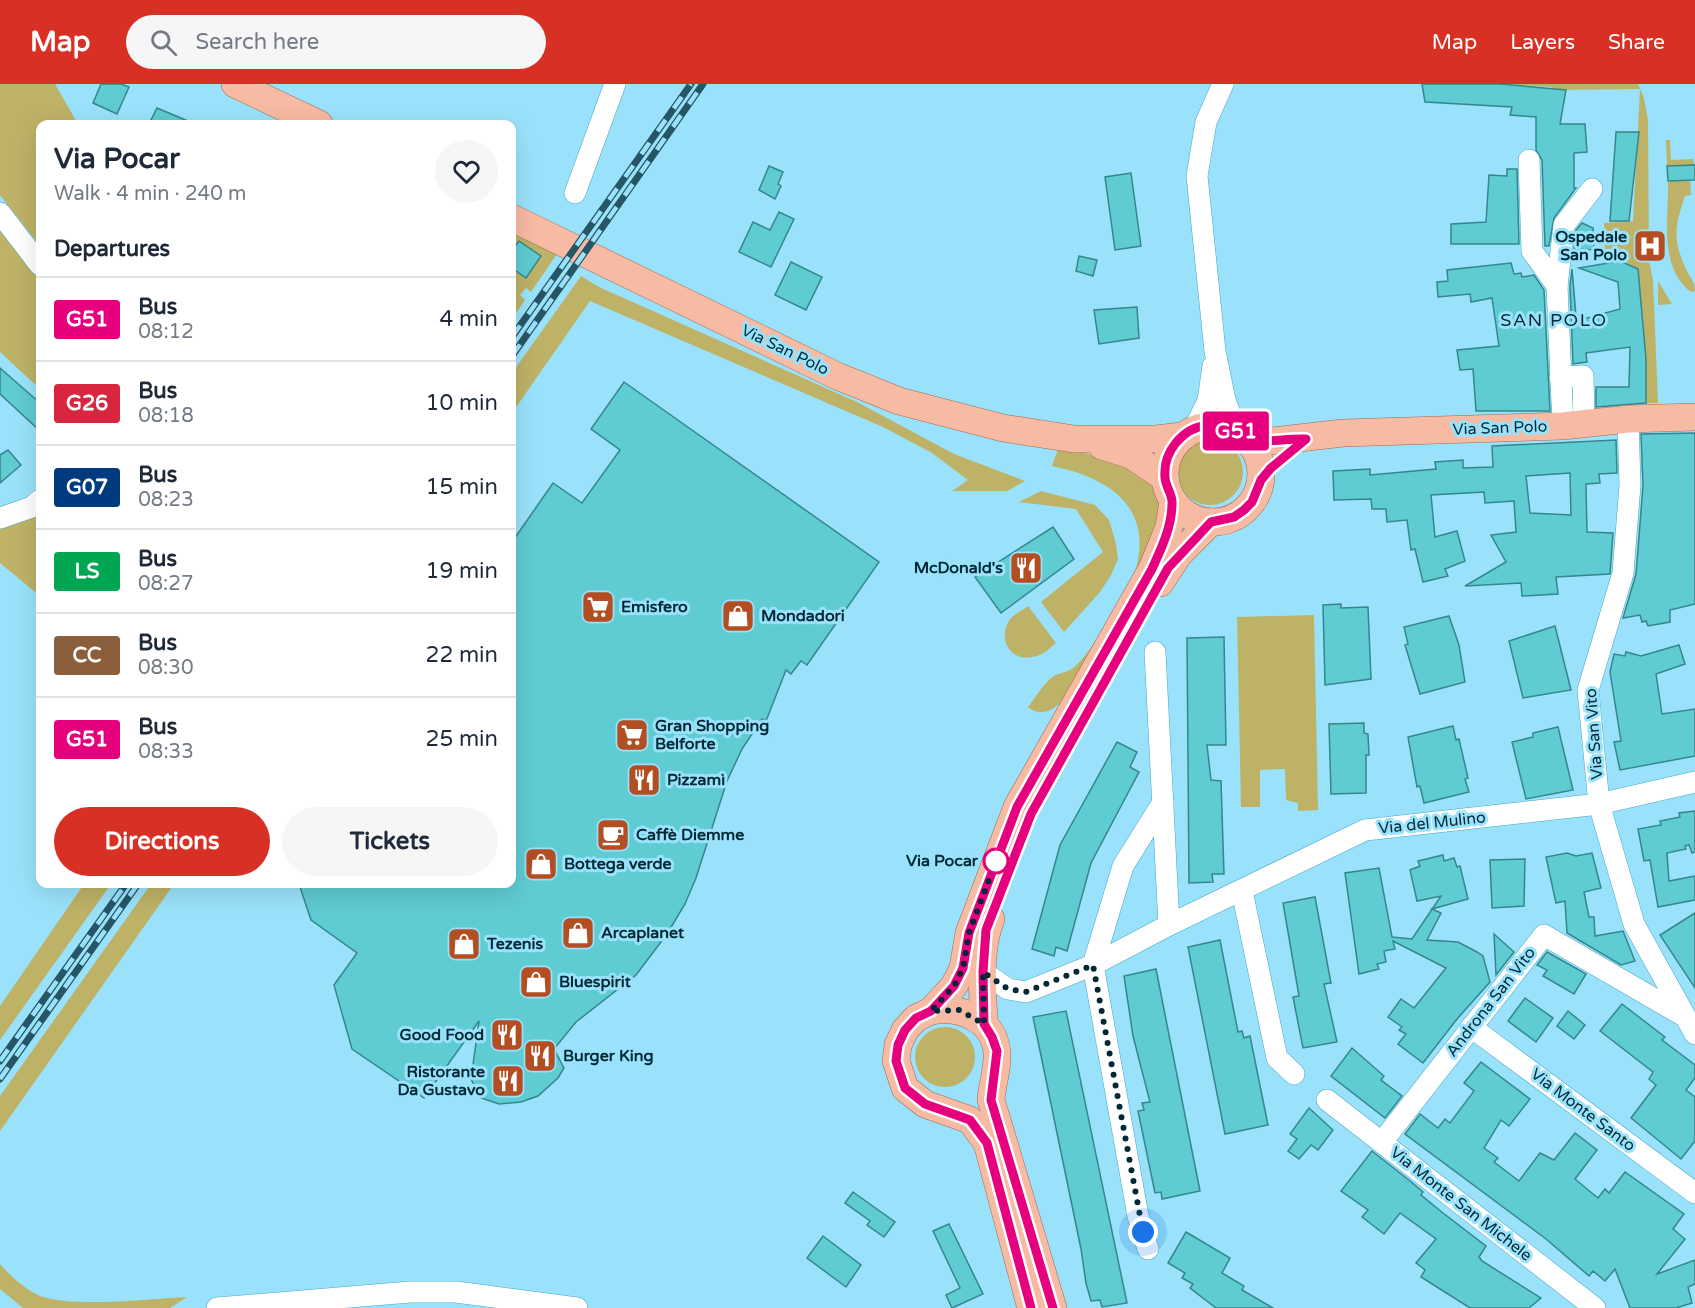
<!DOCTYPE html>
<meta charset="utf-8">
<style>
:root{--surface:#fff;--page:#f6f6f7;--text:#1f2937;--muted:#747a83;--line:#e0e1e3;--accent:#d93025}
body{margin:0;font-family:"Varela Round",sans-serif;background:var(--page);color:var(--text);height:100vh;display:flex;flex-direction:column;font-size:22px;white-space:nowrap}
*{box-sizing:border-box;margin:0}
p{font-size:20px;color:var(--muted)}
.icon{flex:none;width:33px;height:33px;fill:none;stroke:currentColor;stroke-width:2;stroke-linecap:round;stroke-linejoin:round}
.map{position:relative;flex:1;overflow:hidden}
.details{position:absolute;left:36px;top:36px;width:480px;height:768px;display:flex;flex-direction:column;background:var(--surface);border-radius:12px;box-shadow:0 6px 24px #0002}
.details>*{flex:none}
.badge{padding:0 12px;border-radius:4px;font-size:21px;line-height:39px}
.you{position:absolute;width:30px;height:30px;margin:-15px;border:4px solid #fff;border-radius:50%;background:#1a73e8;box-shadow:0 0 0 9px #1a73e833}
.map>.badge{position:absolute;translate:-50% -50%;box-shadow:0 0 0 3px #fff}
h2{padding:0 18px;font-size:22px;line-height:54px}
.round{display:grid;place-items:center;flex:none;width:63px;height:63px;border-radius:32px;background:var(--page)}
.summary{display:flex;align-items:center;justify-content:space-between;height:102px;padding:0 18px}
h1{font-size:28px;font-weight:800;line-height:45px}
.primary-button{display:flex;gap:12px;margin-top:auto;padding:12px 18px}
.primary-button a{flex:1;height:69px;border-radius:36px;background:var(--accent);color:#fff;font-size:24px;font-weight:800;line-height:69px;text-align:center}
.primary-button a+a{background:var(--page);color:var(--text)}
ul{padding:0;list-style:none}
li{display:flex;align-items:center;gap:18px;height:84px;padding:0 18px;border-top:2px solid var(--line)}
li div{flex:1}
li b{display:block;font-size:22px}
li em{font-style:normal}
li .badge{min-width:66px;font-weight:700;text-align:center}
header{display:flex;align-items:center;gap:36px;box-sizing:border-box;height:84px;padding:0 30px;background:var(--accent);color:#fff}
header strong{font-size:28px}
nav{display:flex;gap:33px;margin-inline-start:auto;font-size:21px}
.search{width:420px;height:54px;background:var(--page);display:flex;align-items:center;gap:15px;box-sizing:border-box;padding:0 21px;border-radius:33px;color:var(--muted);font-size:22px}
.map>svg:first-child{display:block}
</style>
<header>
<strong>Map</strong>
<div class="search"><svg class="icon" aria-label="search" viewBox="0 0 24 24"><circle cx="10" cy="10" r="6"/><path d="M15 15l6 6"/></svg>Search here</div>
<nav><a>Map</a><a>Layers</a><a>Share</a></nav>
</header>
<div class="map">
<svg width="1695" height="1224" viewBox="0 0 1695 1224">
<rect width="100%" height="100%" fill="#9ae2fb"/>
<g fill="#bdb266">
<path d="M0,0H55L78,40H40V162L0,111Z"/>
<path d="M1500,0H1638L1644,14L1648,36L1649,177L1653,196L1658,319H1646V275L1638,185L1605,171L1604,139L1633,137L1640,5L1552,6V3Z"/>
<path d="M1666,56H1670L1671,76L1693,75L1694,81L1667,82Z"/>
<path d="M1690,96L1691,111L1685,112C1674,144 1673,156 1686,185C1690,194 1695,197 1695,207L1691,208C1658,183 1669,134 1668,97Z"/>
<path d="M0,142L40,193V305L0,268Z"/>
<path d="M512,147L557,170L531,208L526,204L520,211L525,216L512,235Z"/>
<path d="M581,192L599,203L857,318L954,370L1025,397L1007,407H952L968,396L932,369L883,343L590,217L512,329V289Z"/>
<path d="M1658,197L1672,220L1658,221Z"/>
<circle cx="1210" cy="388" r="33"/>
<path d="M1058,365C1111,374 1168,377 1161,446L1077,601C1064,615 1047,639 1028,623C1035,614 1042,602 1051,594C1057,589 1065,589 1072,585C1080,579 1089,566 1096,557C1156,481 1165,405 1052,382Z"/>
<path d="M1041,407L1095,421L1109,436L1116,460L1118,475L1111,491L1100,508L1064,548L1041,518L1103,468L1076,425L1019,418Z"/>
<path d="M40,428V512L0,479V445Z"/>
<path d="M1028,522L1056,559C1049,565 1042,572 1032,573C1008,578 996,550 1012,533C1016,529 1023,526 1028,522Z"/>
<path d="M1314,531L1318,726L1298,727V719L1286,716L1285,685L1260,686V723H1241L1237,533Z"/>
<path d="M84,800H111L0,956V922Z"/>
<path d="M151,800H174L0,1047V1012Z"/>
<circle cx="945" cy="973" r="30"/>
<path d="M0,1180C10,1192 25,1205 40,1212C74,1224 148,1215 187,1213L170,1224H23L0,1205Z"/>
</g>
<g fill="#5fcbd2" stroke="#34878c" stroke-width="1.5" fill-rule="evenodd">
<path d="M101,0H121L129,3L117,30L93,19Z"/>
<path d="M1422,0H1500L1566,6L1560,40H1585L1587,68L1574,69V104H1576L1554,134L1549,162H1545L1542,76L1536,66V33L1510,31L1512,23L1425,18Z"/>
<path d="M157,24L195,40H149Z"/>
<path d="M1616,48H1639L1629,137H1610Z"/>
<path d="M1695,81V96L1668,97L1667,82Z"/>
<path d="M769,82L783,88L778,100L781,102L775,115L759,106Z"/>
<path d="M1507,85H1517L1519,160H1451V140L1486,138L1489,91L1507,92Z"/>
<path d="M1131,89L1141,162L1115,166L1105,93Z"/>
<path d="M779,128L794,135L771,183L739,168L753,138L770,146Z"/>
<path d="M1582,139L1593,144L1594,166L1574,165L1576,146Z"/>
<path d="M519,157L541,172L526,194L512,184V167Z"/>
<path d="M1079,172L1097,176L1093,192L1076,187Z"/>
<path d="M1620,177L1638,185L1646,275V319L1596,323V303H1629L1630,263L1586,269L1587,278L1573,280L1570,202L1572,185L1576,232L1579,231L1580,236L1620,225L1618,198L1579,184Z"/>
<path d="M791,178L822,193L806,226L775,211Z"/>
<path d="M1511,179L1514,190L1521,189L1522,193L1534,191L1544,206L1550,327H1476L1473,285L1460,286L1457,266L1499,262L1492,214L1471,218L1470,210L1438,213L1437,198L1448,197L1447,186Z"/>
<path d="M1137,223L1139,254L1099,260L1094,226Z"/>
<path d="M0,284L40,319V347L0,310Z"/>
<path d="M624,298L879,478L807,581L801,577L791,590L786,586L766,637L762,635L742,665L727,697L696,794L685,820L667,850L636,891L576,938L554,965L564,984L558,994L538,1012L521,1018L499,1020L481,1014L471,995L479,937L424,1014L352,965L334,901L357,869L311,836L299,800H512V458L553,399L582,419L620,366L591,345Z"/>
<path d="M1695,349V520L1670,526V538L1648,542L1646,537L1642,538L1640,531L1623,534L1636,490L1643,402L1641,350Z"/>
<path d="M1616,356L1617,389L1599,390L1600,399L1586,400L1587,448L1613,449L1610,490L1556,493L1558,510L1522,512L1521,499L1465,502L1506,478L1491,451L1516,448L1514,417L1485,419L1484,408L1431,411L1435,453L1457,447L1465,477L1445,485L1448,492L1423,498L1415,465L1411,466L1407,436L1387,438L1386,425H1372L1371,415L1334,416L1333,387L1370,385V391L1436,385L1435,378L1463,376V384L1493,383L1492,362ZM1570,389L1571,431L1530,429L1526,392Z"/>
<path d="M8,366L21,381L0,399V371Z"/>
<path d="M1053,443L1074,475L1001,529L975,493Z"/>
<path d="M1341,520V524L1368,523L1371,595L1325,601L1323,521Z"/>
<path d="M1449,532L1459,561L1465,598L1420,610L1405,561L1408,560L1404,543Z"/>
<path d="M1555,542L1571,606L1523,614L1509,557Z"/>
<path d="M1224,553L1226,661H1207L1211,696L1221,697L1224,790H1212L1213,798L1189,799L1187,554Z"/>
<path d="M1679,561L1685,580L1656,590L1662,630L1695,625V672L1620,686L1614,658L1621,657L1610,588L1614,570L1625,572L1626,568L1641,572Z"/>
<path d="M1364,639V649L1368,650L1369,671H1366V709L1331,710L1329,640Z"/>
<path d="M1453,642L1456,656L1459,655L1468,694L1465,695L1469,708L1424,719L1420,702L1417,703L1408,653Z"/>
<path d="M1558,643L1573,706L1526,715L1512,658L1533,653V649Z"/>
<path d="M1117,658L1137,668L1130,683L1139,688L1091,779L1067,867L1056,863L1054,872L1032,865L1060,761Z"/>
<path d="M1695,727V768L1692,769L1689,761L1685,762L1686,765L1667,769L1669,797L1695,792V816L1658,823L1650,776L1644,777L1638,745L1661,741L1660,737L1680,733L1679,729Z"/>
<path d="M1567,769L1576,772L1592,769L1601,804L1584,808L1589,833H1594L1595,852L1623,847L1635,877L1621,881L1567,849L1565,817L1556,819L1546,773Z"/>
<path d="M1443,771L1444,777L1454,774L1457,783L1460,782L1468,815L1432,825L1441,829L1427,856L1458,858L1477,868L1483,872L1490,898L1457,935L1423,979L1398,960L1406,950L1399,946L1402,943L1388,933L1401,915L1414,924L1446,884L1393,857L1395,865L1384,867L1386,878L1377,880L1379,885L1359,890L1345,789L1379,784L1392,853L1412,855L1441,812L1417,817L1410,786L1420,782L1418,777Z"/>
<path d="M1525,775L1524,822L1492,824L1490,776Z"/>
<path d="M1315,813L1331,899L1324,900L1337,958L1303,964L1293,913L1299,912L1283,819Z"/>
<path d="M1695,829V904L1660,851Z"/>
<path d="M1494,850L1514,868L1496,891Z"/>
<path d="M1220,856L1238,948L1242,947L1244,954L1250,952L1268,1041L1225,1050L1188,863Z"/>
<path d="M1547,868L1586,890L1574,910L1543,892L1547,886L1537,881Z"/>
<path d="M1156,885L1200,1107L1162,1115L1161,1108L1155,1109L1138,1027L1144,1026L1142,1019L1150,1018L1133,952L1124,892Z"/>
<path d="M1525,914L1553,934L1536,958L1508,937Z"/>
<path d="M1622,920L1665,953L1662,956L1695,981V994L1686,1006L1695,1013V1057L1681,1075L1631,1034L1656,1001L1649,995L1653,988L1600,947Z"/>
<path d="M1066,927L1127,1219L1102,1223L1100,1216L1091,1217L1086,1199L1081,1165L1033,933Z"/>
<path d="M1568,927L1585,941L1574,955L1557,942Z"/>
<path d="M1352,964L1384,992L1381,996L1402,1012L1385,1034L1331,992Z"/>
<path d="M1481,978L1530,1015L1509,1042L1501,1036L1484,1064L1498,1074L1494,1078L1519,1097L1540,1069L1554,1076L1575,1049L1597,1066L1575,1095L1598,1114L1605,1105L1609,1109L1625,1088L1684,1130L1673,1145L1685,1155L1657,1190L1695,1176V1200L1688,1203L1692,1219L1676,1224H1630L1615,1185L1605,1197L1593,1187L1589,1192L1546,1155L1405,1050L1420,1030L1438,1044L1445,1035L1450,1039L1474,1007L1464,999Z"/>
<path d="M1309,1024L1333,1046L1318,1066L1311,1061L1299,1075L1288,1067L1297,1055L1290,1050Z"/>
<path d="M1372,1067L1410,1097L1423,1108L1421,1111L1443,1129L1486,1162L1479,1173L1482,1177L1541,1214L1529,1224H1470L1421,1193L1425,1186L1416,1179L1436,1155L1400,1129L1384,1150L1362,1133L1368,1126L1341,1107Z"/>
<path d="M853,1108L895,1138L884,1153L867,1141L870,1137L845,1119Z"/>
<path d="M949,1140L983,1210L952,1224L946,1211L960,1204L933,1147Z"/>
<path d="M1186,1148L1230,1174L1222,1189L1244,1202L1242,1206L1273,1224H1216L1190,1204L1193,1200L1182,1194L1185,1189L1168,1179Z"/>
<path d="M823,1152L861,1181L846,1203L807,1174Z"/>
</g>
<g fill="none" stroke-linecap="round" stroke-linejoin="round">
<g stroke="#47a7c5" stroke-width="22">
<g id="minor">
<path d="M1223,0L1206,38L1197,92L1215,267L1225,316L1236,347"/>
<path d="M1529,76L1532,167L1557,202L1563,342"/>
<path d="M575,109L615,0"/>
<path d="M0,129L40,181"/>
<path d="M1557,202L1564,141L1592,105"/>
<path d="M1560,293L1583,292L1584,340"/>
<path d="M1628,335L1630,401L1623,489L1588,606L1599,720L1634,840L1695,950"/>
<path d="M1194,345L1208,317L1213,282"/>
<path d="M0,434L32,423L40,416"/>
<path d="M1155,568L1169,841"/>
<path d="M1242,807L1277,974L1294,990"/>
<path d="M983,888L1008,905L1026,908L1093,881L1169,841L1365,746L1599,720L1695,698"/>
<path d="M1471,943L1695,1109"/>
<path d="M1327,1016L1595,1224"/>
<path d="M1382,1058L1544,851L1684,932"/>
<path d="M1148,1165L1138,1132L1093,881L1123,782L1163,718"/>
<path d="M217,1224L410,1208H456L577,1224"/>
</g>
</g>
<g stroke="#9d6955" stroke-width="28">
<g id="major">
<path d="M235,0L319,40"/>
<path d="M512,134L837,292L899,317L1003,344L1074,355H1156L1182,352"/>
<circle cx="1213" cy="390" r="48"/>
<path d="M1247,355L1273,357L1343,349L1563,342L1628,335L1695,333"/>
<path d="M1102,362L1131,371L1165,394"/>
<path d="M1160,499L1179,470L1211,438"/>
<path d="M931,927C961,922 994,935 997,969C998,985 992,1000 991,1016L1053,1224"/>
<path d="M984,940C983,907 978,867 991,835"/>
<path d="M1031,1224L987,1059L970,1036L925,1020L905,1004L896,977L898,961L905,946L916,934L931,927L954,902L963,884L969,849L1017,723L1152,485L1169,443L1173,417"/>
</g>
</g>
<use href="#minor" stroke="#fff" stroke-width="21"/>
<use href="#major" stroke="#f7baa3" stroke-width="27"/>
<g stroke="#265666" stroke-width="7">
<g id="rail">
<path d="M512,253L691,0"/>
<path d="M512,272L703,0"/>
<path d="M0,977L126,800"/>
<path d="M0,995L138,800"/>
</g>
</g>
<use href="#rail" stroke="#9ae2fb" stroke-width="4.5" stroke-dasharray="14" stroke-linecap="butt"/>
</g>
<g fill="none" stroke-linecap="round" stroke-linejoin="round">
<g stroke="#fff" stroke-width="14">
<path id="line" d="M1031,1224L987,1059L970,1036L925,1020L905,1004L896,977L898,961L905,946L916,934L931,927L954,902L963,884L969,849L1017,723L1152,485C1161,465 1172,443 1172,419C1173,411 1165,402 1165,393C1163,368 1182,344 1208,341C1229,339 1236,353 1251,356C1269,359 1287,354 1306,355L1271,384L1261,396L1252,418L1244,426L1234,433L1211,438L1168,484L1031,730L986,846L983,888L984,940L992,953L997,967L991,1016L1053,1224"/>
</g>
<use href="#line" stroke="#e6007e" stroke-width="9"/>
<path stroke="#002935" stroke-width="6" stroke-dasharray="0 10.8" d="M996,777L969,849L963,884L954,902L931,927L959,926L984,940L983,888L1008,905L1026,908L1093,881L1143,1148"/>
</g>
<defs>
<g id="hospital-square" transform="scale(1.725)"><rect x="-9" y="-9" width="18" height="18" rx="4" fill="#b34d22" stroke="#9ae2fb"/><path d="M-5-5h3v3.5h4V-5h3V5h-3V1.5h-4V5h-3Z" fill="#fff"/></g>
<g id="restaurant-square" transform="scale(1.725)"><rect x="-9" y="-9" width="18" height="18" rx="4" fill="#b34d22" stroke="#9ae2fb"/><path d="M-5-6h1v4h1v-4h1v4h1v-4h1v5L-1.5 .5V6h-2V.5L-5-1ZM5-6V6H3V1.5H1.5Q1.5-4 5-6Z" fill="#fff"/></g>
<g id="supermarket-square" transform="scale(1.725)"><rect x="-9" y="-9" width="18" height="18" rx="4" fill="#b34d22" stroke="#9ae2fb"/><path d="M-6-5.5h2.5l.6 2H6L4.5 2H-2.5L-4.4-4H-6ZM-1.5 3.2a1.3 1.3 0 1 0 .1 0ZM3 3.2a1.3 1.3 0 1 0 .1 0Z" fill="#fff"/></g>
<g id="shop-square" transform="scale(1.725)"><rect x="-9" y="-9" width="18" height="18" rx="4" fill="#b34d22" stroke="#9ae2fb"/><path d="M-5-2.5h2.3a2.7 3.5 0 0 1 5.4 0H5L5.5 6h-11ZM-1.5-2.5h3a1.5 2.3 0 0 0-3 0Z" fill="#fff"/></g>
<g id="cafe-square" transform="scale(1.725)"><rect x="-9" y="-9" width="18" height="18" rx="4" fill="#b34d22" stroke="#9ae2fb"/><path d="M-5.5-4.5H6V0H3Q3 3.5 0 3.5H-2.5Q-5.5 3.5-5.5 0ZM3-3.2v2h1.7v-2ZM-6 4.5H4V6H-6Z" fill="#fff"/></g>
</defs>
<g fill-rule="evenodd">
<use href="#hospital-square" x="1650" y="162"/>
<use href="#restaurant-square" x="1026" y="484"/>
<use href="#supermarket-square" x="598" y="523"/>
<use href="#shop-square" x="738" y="532"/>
<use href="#supermarket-square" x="632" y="651"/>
<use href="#restaurant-square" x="644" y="696"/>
<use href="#cafe-square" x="613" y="751"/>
<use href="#shop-square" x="541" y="780"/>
<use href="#shop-square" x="578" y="849"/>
<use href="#shop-square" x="464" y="860"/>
<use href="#shop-square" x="536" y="898"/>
<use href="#restaurant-square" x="507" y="951"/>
<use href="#restaurant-square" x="540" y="972"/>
<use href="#restaurant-square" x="508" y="997"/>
</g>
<circle fill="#fff" stroke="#e6007e" stroke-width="3" cx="996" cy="777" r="12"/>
<g text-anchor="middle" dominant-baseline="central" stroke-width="6" stroke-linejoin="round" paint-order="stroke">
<g font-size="16" font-weight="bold" fill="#002935" stroke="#9ae2fb" text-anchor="start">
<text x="1627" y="153" text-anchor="end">Ospedale<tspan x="1627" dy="18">San Polo</tspan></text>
<text x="1003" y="484" text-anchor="end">McDonald's</text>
<text x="621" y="523">Emisfero</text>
<text x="761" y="532">Mondadori</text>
<text x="655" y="642">Gran Shopping<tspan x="655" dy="18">Belforte</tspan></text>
<text x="667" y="696">Pizzamì</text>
<text x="636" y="751">Caffè Diemme</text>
<text x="564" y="780">Bottega verde</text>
<text x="601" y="849">Arcaplanet</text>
<text x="487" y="860">Tezenis</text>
<text x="559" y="898">Bluespirit</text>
<text x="484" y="951" text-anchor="end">Good Food</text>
<text x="563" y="972">Burger King</text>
<text x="485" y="988" text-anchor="end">Ristorante<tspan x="485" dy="18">Da Gustavo</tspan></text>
</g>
<g font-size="16" fill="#002935" stroke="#9ae2fb">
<text transform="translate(785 266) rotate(26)">Via San Polo</text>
<text transform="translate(1500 344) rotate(-2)">Via San Polo</text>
<text transform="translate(1594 650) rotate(-94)">Via San Vito</text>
<text transform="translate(1432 739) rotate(-6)">Via del Mulino</text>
<text transform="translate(1491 918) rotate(-52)">Androna San Vito</text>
<text transform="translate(1583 1026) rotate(37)">Via Monte Santo</text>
<text transform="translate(1461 1120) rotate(38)">Via Monte San Michele</text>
</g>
<g font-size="16" font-weight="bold" fill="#002935" stroke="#9ae2fb" text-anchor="end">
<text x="978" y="777">Via Pocar</text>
</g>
<g font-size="18" letter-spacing="1.5" fill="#002935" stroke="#9ae2fb">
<text x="1554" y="236">SAN POLO</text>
</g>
</g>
</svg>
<div class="you" style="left:1143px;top:1148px"></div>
<b class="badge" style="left:1236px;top:347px;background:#e6007e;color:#fff">G51</b>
<section class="details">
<div class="summary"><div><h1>Via Pocar</h1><p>Walk · 4 min · 240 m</p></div><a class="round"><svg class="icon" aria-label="heart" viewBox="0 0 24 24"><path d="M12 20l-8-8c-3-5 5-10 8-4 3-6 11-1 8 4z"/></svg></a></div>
<h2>Departures</h2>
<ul>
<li><span class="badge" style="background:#e6007e;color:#fff">G51</span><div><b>Bus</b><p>08:12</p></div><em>4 min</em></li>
<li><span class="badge" style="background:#d7263d;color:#fff">G26</span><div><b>Bus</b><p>08:18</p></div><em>10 min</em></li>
<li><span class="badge" style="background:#003b80;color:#fff">G07</span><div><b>Bus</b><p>08:23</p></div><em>15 min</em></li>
<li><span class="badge" style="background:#00a651;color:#fff">LS</span><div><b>Bus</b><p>08:27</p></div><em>19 min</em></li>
<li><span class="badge" style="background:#8b5e3c;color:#fff">CC</span><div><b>Bus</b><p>08:30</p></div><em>22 min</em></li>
<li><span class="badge" style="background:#e6007e;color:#fff">G51</span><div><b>Bus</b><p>08:33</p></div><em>25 min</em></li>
</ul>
<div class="primary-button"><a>Directions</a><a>Tickets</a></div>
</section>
</div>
